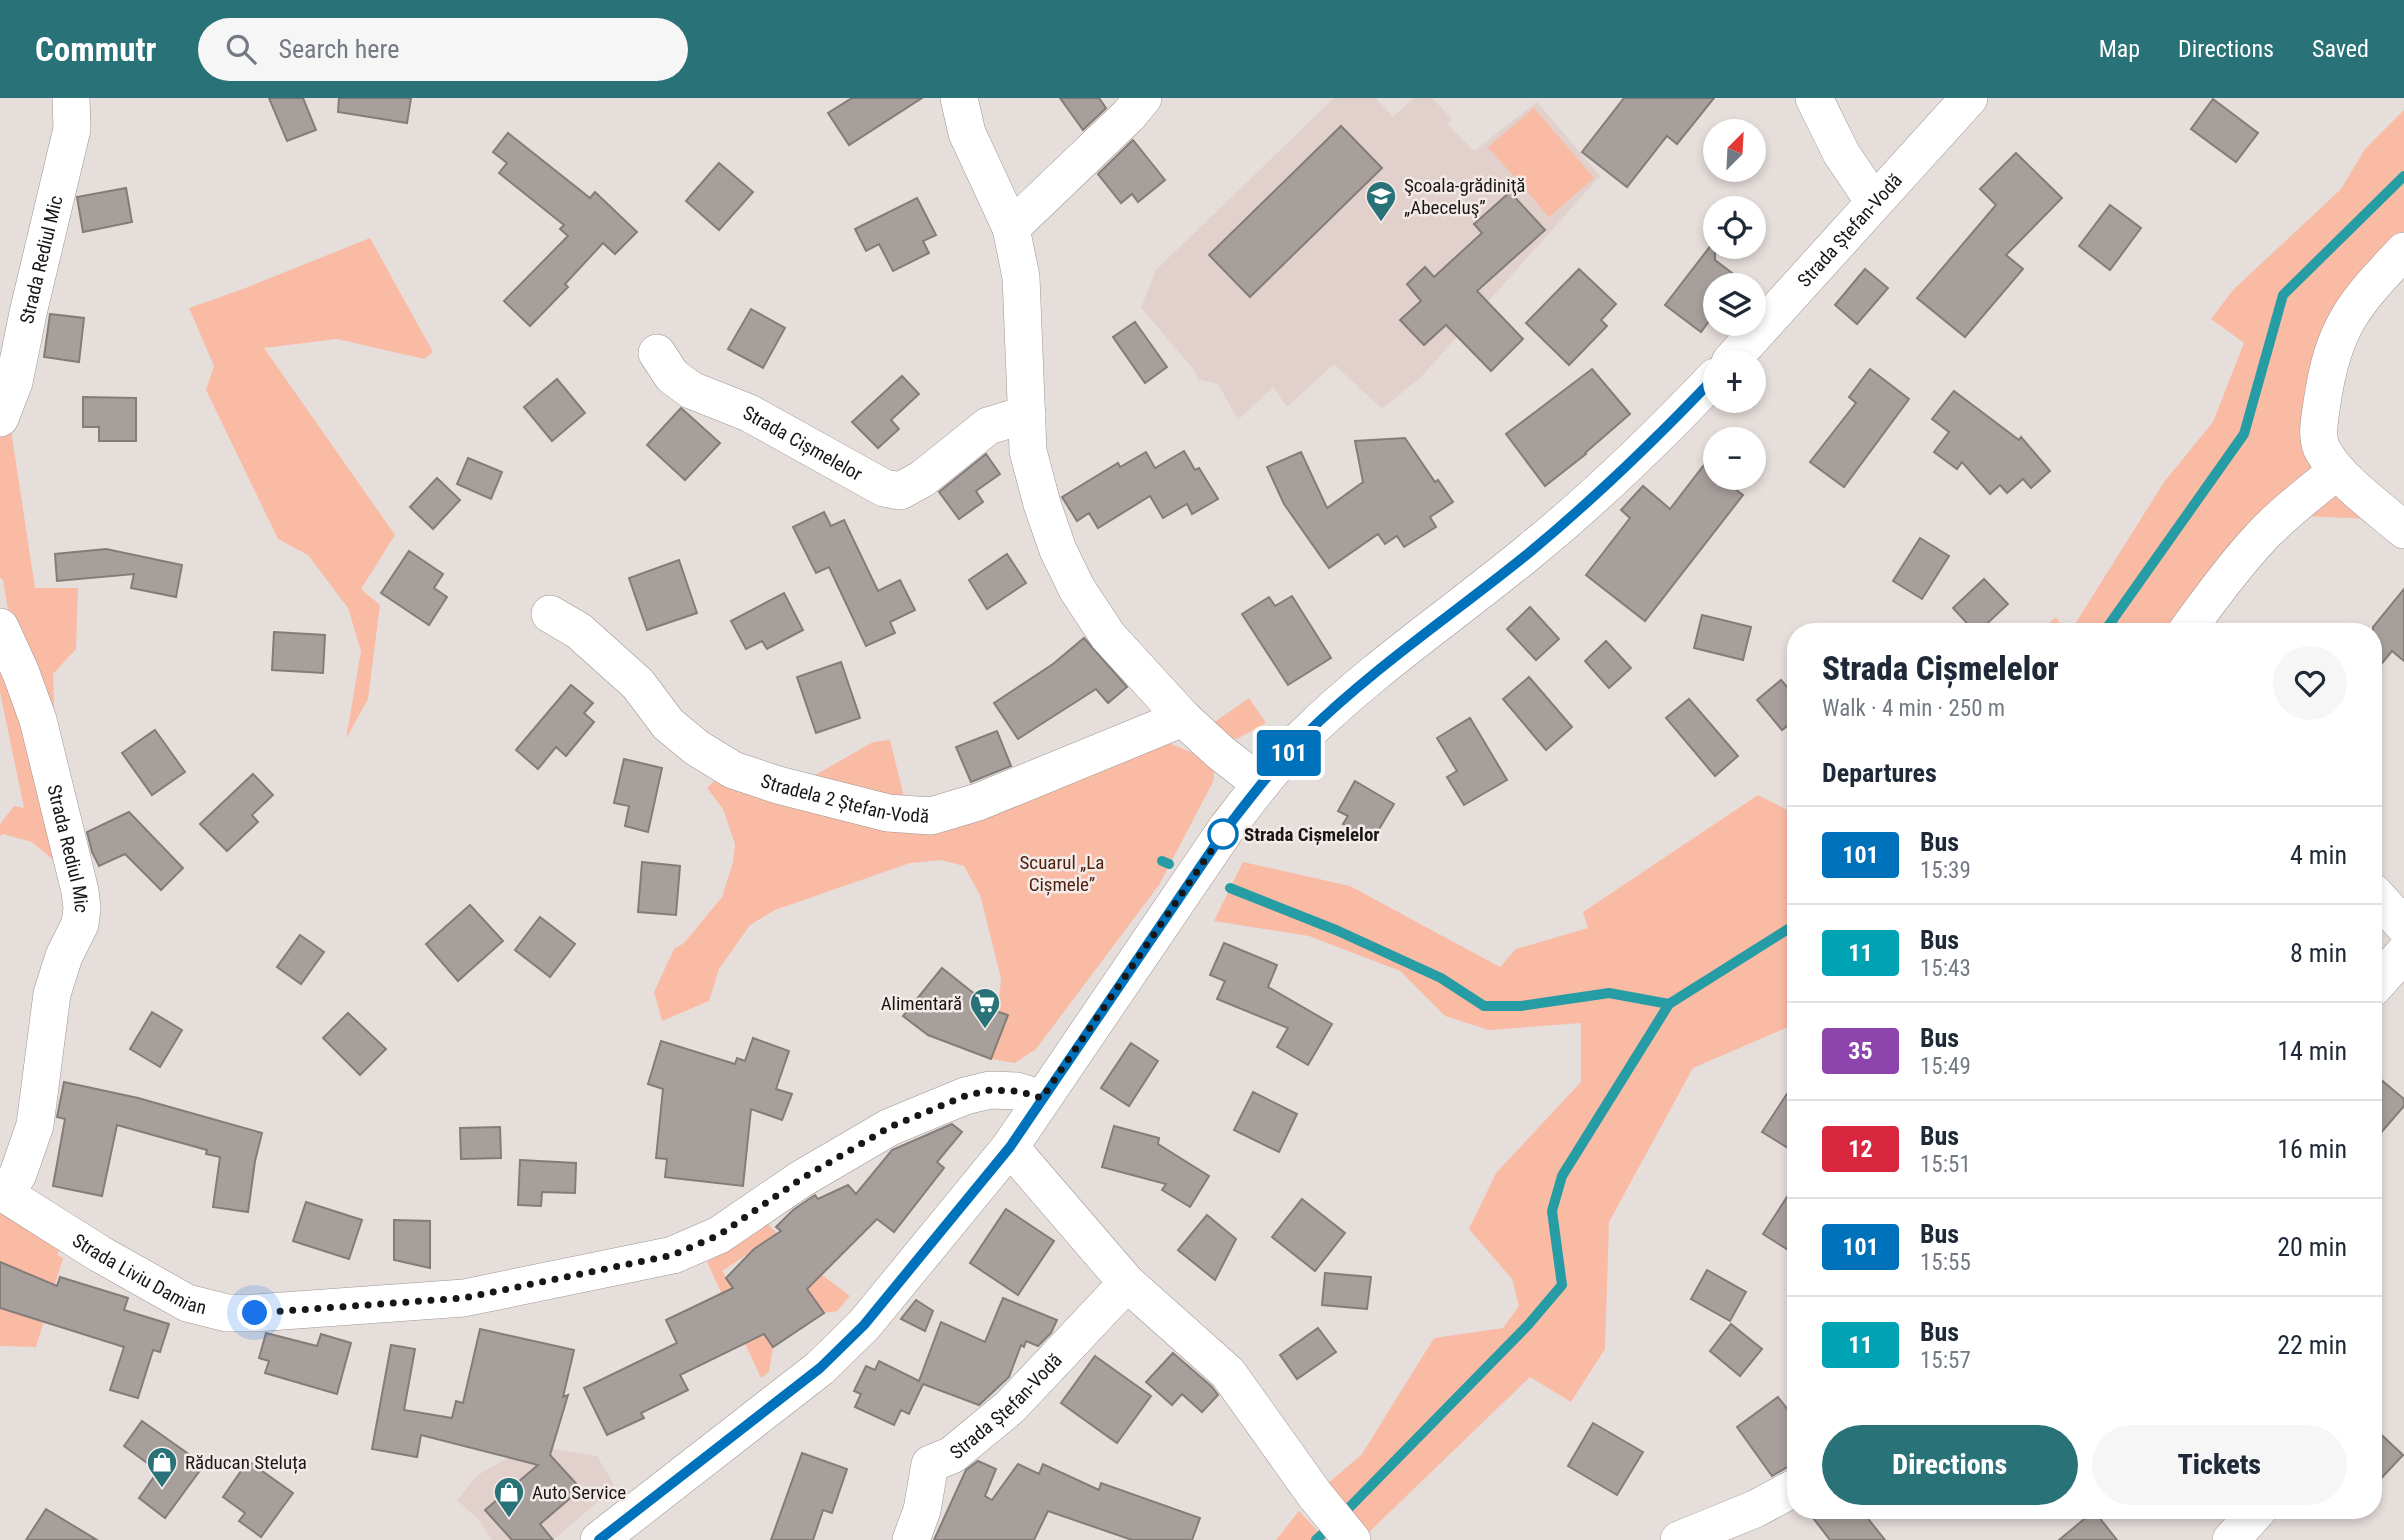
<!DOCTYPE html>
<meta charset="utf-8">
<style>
:root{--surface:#fff;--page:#f6f6f7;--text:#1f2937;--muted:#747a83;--line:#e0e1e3;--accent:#287278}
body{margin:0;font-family:"Roboto Condensed",sans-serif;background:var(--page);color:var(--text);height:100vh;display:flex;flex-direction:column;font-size:26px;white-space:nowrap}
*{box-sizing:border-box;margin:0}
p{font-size:23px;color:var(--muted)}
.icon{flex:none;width:38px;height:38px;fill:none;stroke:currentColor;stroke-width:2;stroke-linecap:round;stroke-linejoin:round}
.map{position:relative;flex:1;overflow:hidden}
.sheet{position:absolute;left:1787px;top:525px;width:595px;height:896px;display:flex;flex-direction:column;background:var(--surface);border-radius:28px;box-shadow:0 4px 10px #0003}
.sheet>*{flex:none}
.badge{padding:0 14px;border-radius:5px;font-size:24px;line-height:46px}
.needle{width:46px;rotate:24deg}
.buttons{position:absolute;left:1703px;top:21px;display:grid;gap:14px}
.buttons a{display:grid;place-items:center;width:63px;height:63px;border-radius:50%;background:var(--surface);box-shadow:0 4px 10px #0003;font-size:35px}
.you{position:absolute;width:35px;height:35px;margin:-18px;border:5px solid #fff;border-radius:50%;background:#1a73e8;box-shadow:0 0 0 10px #1a73e833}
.map>.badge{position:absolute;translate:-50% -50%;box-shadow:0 0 0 4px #fff}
h2{padding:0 35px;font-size:26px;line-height:63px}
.round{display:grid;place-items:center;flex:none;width:74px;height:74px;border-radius:37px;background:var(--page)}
.overview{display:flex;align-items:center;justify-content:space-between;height:119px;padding:0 35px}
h1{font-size:33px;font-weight:800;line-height:52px}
.cta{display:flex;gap:14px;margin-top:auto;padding:14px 35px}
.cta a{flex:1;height:80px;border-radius:42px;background:var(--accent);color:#fff;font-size:28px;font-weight:800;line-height:80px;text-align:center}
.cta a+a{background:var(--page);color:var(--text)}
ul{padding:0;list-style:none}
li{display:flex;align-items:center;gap:21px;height:98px;padding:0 35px;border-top:2px solid var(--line)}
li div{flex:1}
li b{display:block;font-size:26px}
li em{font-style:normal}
li .badge{min-width:77px;font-weight:700;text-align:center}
header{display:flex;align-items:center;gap:42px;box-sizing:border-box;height:98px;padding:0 35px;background:var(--accent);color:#fff}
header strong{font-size:33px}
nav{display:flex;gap:38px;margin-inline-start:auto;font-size:24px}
.search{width:490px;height:63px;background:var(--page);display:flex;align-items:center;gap:18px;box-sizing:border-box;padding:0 24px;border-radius:38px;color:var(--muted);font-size:26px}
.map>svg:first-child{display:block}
</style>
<header>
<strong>Commutr</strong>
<div class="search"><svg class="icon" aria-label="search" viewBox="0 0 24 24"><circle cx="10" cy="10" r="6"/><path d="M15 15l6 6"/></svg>Search here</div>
<nav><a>Map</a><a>Directions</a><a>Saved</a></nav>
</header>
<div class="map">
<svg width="2404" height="1442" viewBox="0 0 2404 1442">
<rect width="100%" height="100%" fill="#e6dedb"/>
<g fill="#e1d0cb">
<path d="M1334,0H1376L1393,19L1414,0H1432L1452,21L1447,26L1474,53L1537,4L1600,78L1421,279L1382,311L1334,266L1287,309L1273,289L1238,322L1218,286L1197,281L1196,274L1141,210L1156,172Z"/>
<path d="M530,1347L597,1358L613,1385L609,1394L553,1442H492L479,1422L457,1402L478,1377Z"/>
</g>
<g fill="#fabba5">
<path d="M1534,10L1594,80L1549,119L1488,49Z"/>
<path d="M2404,12V140L2350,202L2319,374L2175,534H2070L2164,384L2213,324L2244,245L2211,221L2233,192L2341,91L2365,51Z"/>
<path d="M370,140L433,254L424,261L337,241L264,250L395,437L361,491L380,507L368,601L346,641L361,553L348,510L308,457L278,441L206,292L214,268L189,210L243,191Z"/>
<path d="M11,332L35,490H78L76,551L53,576L56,660L9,518L3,482L0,480V338Z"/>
<path d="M2338,384L2372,421L2301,418Z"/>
<path d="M2056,519L2065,534H2040V533Z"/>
<path d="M0,554L59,767L32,744L3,736L0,738V726L14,708L24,710L0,594Z"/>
<path d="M1249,600L1266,625L1237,641L1222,639L1209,628Z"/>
<path d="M890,642L906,707L808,681L873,644Z"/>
<path d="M1167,644L1202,659L1214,673V682L1159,787L1036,951L1015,965L991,961L1008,917L998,914L1001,880L980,797L964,768L941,762L910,765L775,812L750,827L719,871L709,903L662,923L654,894L674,851L684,845L722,799L733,764L735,746L723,711L707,690L717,680L897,727Z"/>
<path d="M1758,697L1795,716V926L1693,970L1609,1124L1605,1251L1571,1304L1530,1279L1366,1437L1327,1386L1362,1356L1434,1240L1503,1230L1519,1208L1512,1181L1469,1131L1496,1075L1581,984V925L1489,932L1445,918L1400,873L1309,838L1214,823L1243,764L1350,788L1500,869L1516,851L1588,830L1583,814Z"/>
<path d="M0,1110L41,1141L60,1150L57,1157L63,1160L36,1249L0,1248Z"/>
<path d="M767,1125L809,1167L850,1198L837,1213L824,1215L772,1140L722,1173L773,1249L769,1274L761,1280L707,1164Z"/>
<path d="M1299,1413L1326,1442H1276Z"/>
</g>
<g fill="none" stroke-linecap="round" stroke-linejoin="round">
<g stroke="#269ca4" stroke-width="10">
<path d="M2104,534L2244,336L2283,197L2404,78"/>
<path d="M1162,763L1169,766"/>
<path d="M1230,790L1336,832L1441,880L1484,908H1521L1609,895L1669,906"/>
<path d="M1342,1417L1528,1227L1562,1187L1552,1113L1562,1078L1669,906L1796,826"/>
<path d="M1316,1442L1331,1428"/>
</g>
</g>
<g fill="#a79f9c" stroke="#837c79" stroke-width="2">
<path d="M269,0H303L316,32L287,43Z"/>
<path d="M339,0H411L407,25L338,14Z"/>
<path d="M852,0H922L849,47L828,15Z"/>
<path d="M1060,0H1099L1106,10L1083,32Z"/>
<path d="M1624,0H1714L1677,46L1667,38L1627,89L1582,54Z"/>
<path d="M2213,1L2258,35L2236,64L2191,31Z"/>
<path d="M1341,28L1382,70L1250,199L1209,157Z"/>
<path d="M508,35L590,100L595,94L637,134L615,156L603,145L565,186L568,189L530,228L504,203L568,138L560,131L564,127L499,75L507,65L493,54Z"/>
<path d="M1133,42L1165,82L1138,104L1132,96L1121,105L1098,76Z"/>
<path d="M2016,55L2062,100L2006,157L2023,171L1965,239L1917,200L1996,107L1980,91Z"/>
<path d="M719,65L753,94L719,132L686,103Z"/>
<path d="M126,90L132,124L83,134L77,99Z"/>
<path d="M1510,94L1545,132L1477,193L1523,241L1491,273L1446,227L1424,247L1400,222L1421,203L1407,186L1425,169L1434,179L1482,135L1474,126Z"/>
<path d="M917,100L936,137L923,143L929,155L893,173L879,146L866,153L855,131Z"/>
<path d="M2110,107L2141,130L2110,172L2079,148Z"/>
<path d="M1715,142V162L1748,187H1715V215L1701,234L1665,207Z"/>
<path d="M1579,171L1616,206L1601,222L1607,228L1569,267L1526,225Z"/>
<path d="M1865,171L1888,190L1857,226L1835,207Z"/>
<path d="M751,211L785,230L763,270L728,251Z"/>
<path d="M50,216L84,220L79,264L44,259Z"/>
<path d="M1135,224L1167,269L1145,285L1113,239Z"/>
<path d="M1592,271L1630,316L1585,355L1586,356L1545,388L1506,336Z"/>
<path d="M1870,271L1909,301L1844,389L1810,364L1856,305L1849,299Z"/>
<path d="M902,278L919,296L891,322L899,331L878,350L852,324Z"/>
<path d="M557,281L585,315L552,343L524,309Z"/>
<path d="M1954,293L2019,342L2021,339L2050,373L2031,390L2023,381L2007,395L2000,387L1990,396L1962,364L1957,371L1934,354L1949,334L1932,321Z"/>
<path d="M83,299L136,300V343H99V329H83Z"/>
<path d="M681,310L720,345L685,382L647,347Z"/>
<path d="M1405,340L1435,384L1438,382L1453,404L1430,419L1436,429L1404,449L1397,438L1385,446L1378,436L1329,470L1284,406L1267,369L1301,354L1327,410L1363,384L1355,343Z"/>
<path d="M1184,353L1195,372L1199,370L1218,401L1192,416L1187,406L1163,420L1150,398L1098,430L1089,415L1077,423L1062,399L1118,365L1120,369L1146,354L1155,370Z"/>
<path d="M986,356L1000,376L976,393L983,404L959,421L939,394Z"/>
<path d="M468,360L502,374L491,401L457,386Z"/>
<path d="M1704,367L1715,376V380H1720L1743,397L1645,523L1586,477L1630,420L1621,412L1643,388L1670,411Z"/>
<path d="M437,380L460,402L433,431L410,409Z"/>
<path d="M824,414L831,428L844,422L878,493L900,482L915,512L890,524L895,535L866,548L829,469L816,475L793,429Z"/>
<path d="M1920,440L1949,458L1922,501L1893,483Z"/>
<path d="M106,451L182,467L176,499L131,490L134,476L57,483L55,456Z"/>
<path d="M409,453L443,476L434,490L447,499L429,527L381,495Z"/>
<path d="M1007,456L1026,485L987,511L969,482Z"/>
<path d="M679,462L697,515L647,532L629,480Z"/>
<path d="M1984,481L2008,506L1978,534H1975L1953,510Z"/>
<path d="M2404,491V563L2392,553L2373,576V529Z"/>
<path d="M784,495L803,532L767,551L762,543L746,551L731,523Z"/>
<path d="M1292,498L1331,560L1288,587L1242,516L1269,499L1275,508Z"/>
<path d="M1530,509L1559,541L1536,562L1507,531Z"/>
<path d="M1702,517L1751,529L1743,562L1694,550Z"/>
<path d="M274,534L325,537L323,575L272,572Z"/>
<path d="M1084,540L1127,589L1108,605L1096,591L1018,641L994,605L1053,566Z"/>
<path d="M1606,543L1631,570L1609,590L1585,563Z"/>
<path d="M841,564L860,620L816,635L797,579Z"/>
<path d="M1529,579L1572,629L1546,652L1503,601Z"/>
<path d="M1781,582L1796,599V621L1782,632L1757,602Z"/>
<path d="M571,587L593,605L584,615L594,624L566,658L556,649L538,671L516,652Z"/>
<path d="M1689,601L1738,658L1715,678L1666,620Z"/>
<path d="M1470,620L1507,682L1464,707L1447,679L1457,673L1437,640Z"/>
<path d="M155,632L185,674L152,697L122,655Z"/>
<path d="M997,633L1011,668L971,684L956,649Z"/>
<path d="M624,661L662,670L648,734L625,728L629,708L614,705Z"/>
<path d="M253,676L273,697L252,717L258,724L227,753L200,726Z"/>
<path d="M1355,683L1394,706L1372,743L1343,726L1348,718L1338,713Z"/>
<path d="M129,714L183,770L161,792L125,756L99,768L92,754L87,734Z"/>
<path d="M642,764L680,768L676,817L638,814Z"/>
<path d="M470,807L503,843L458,883L426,846Z"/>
<path d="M540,819L575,846L550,879L515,852Z"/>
<path d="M300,837L324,854L301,886L277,869Z"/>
<path d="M1224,845L1277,867L1268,889L1332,926L1308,967L1277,949L1288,930L1217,901L1225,883L1210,877Z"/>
<path d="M942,870L996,913L1008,917L991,961L928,937L903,918Z"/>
<path d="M152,914L182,932L160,969L130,951Z"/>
<path d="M348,915L386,951L360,977L323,940Z"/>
<path d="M753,940L789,953L776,991L792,996L782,1022L751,1011L743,1088L665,1079L667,1061L656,1060L663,991L648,986L661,943L735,966L737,960L745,963Z"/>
<path d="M1131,945L1158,963L1129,1008L1101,990Z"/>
<path d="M2373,975L2404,1001V1008L2373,1044Z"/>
<path d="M1796,982V1055L1762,1034Z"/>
<path d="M64,984L138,1000L262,1035L255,1063L248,1114L213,1109L220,1059L206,1056L207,1052L117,1027L102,1098L53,1088L65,1021L57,1019Z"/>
<path d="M1253,994L1297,1016L1279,1054L1234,1032Z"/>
<path d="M952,1026L962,1034L937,1064L944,1070L894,1134L877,1121L807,1191L824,1215L773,1249L764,1236L680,1277L688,1292L641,1315L644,1320L607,1337L584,1290L677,1245L666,1222L733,1190L726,1180L754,1151L781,1133L776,1129L793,1112L815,1097L818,1101L848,1087L856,1096L892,1052Z"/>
<path d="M1114,1028L1159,1040L1158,1046L1209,1078L1190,1109L1162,1092L1166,1086L1102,1069Z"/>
<path d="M500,1029L501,1060L461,1061L460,1030Z"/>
<path d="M520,1062L576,1065L575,1095L542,1094L541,1108L518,1107Z"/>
<path d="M1796,1085V1157L1763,1136Z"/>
<path d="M1302,1101L1345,1135L1315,1173L1272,1139Z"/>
<path d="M306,1104L362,1122L349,1161L293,1143Z"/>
<path d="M1006,1111L1054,1143L1018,1197L970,1165Z"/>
<path d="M1207,1117L1236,1141L1215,1182L1178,1152Z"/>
<path d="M394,1122L430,1123V1170L394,1162Z"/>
<path d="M0,1164L57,1188L60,1179L128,1200L124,1212L169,1226L160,1254L153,1252L138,1300L110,1292L124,1249L0,1210Z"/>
<path d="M1707,1172L1746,1194L1730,1223L1691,1201Z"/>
<path d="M1325,1175L1371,1179L1367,1211L1322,1207Z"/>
<path d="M1003,1200L1057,1222L1051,1235L1038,1248L1026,1243L1024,1249L1021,1247L1009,1279L979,1307L923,1286L909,1316L901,1312L894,1327L855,1309L861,1296L854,1293L866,1268L875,1272L879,1263L919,1283L941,1224L985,1244Z"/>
<path d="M916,1202L933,1213L925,1233L901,1221Z"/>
<path d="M1731,1226L1762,1251L1740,1278L1710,1253Z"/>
<path d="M1318,1230L1336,1254L1297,1281L1280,1257Z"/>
<path d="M480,1231L574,1252L563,1299L568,1297L550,1357L581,1391L540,1426L553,1442H512L485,1412L538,1367L421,1337L417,1359L372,1351L391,1247L415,1251L404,1312L452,1320L456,1303L463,1305Z"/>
<path d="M266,1235L317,1248L321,1236L351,1245L337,1296L265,1275L269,1263L259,1260Z"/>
<path d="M1173,1255L1212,1289L1218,1297L1202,1314L1182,1296L1172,1307L1146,1284Z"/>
<path d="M1095,1258L1151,1298L1117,1345L1061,1305Z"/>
<path d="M1778,1299L1796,1322V1364L1772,1378L1737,1329Z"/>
<path d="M142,1323L204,1367L165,1420L139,1400L158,1373L124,1348Z"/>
<path d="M1593,1325L1643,1354L1617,1397L1568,1368Z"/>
<path d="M2373,1329L2403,1357L2373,1389Z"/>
<path d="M802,1355L847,1371L832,1415L823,1412L813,1442H771Z"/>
<path d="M248,1363L293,1395L261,1439L239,1423L245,1415L223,1399Z"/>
<path d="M978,1363L996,1371L985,1398L992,1402L1018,1366L1039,1376L1043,1366L1099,1392L1101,1385L1200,1420L1192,1442H1132L1048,1413L1034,1442H934L966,1372Z"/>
<path d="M46,1411L97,1442H26Z"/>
<path d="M1807,1412H1861L1885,1442H1830Z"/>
<path d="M2094,1413L2117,1442H2059Z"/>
</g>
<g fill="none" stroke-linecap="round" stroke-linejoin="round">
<g stroke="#9d9592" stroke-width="38">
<g id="minor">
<path d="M959,0L967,35L1011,130L1021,179L1028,353L1042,406L1058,452L1077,491L1108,538L1183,620L1221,655L1261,686"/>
<path d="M1814,0L1841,55L1874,104"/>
<path d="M1011,130L1129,17L1143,0"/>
<path d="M2404,153C2353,207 2333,229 2322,305C2320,320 2315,340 2323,353C2340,383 2378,409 2404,432"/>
<path id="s1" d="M657,255L672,278L691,292L749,315L884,390L900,393L922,381L988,328L1027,316"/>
<path id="s2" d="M1730,264L1969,0"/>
<path id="s3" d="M0,320L14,284L28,215L72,31L71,0"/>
<path id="s4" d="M550,516L579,533L638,586L668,626L697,650L733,672L778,687L888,715L931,718L978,704L1183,620"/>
<path id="s5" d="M0,529L21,575L38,622L80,793L82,810L80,826L64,858L52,896L35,1027L18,1076L6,1096"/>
<path d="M2186,534C2209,502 2233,469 2260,440C2283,415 2311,394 2337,373"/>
<path d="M2373,794L2404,828"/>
<path d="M2373,890L2404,855"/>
<path d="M1010,1049L1127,1185L1228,1275L1315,1397L1352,1442"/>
<path id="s6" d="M0,1093L100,1156L187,1205L227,1215H255L464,1200L673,1157L719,1137L801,1081L890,1029L965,998L990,992L1017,993L1042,1001"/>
<path d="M599,1442L820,1270L864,1227L1010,1049L1226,731C1251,699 1275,666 1304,638C1373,570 1455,515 1530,453C1595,400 1656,341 1715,279"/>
<path id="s7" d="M911,1442L922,1412L930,1366L952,1357L1010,1309L1127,1185"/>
<path d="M1679,1442L1755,1411L1796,1389"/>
<path d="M2231,1442L2258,1412"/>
</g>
</g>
<use href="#minor" stroke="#fff" stroke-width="37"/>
</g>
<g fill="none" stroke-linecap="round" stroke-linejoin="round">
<g stroke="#fff" stroke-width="16">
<path id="line" d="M599,1442L820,1270L864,1227L1010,1049L1226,731C1251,699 1275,667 1304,638C1373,570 1455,515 1530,454C1595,400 1656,341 1715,279"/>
</g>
<use href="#line" stroke="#0072bc" stroke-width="10"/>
<path stroke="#191716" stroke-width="7" stroke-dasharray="0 12.6" d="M255,1215L464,1200L673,1157L719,1137L801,1081L890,1029L965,998L990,992L1017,993L1042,1000L1226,731L1223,736"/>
</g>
<defs>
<g id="school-pin" transform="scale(1.575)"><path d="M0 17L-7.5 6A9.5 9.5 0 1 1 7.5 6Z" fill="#287278" stroke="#f4ebe8"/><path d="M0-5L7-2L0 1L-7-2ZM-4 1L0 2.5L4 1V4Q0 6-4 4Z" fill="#fff"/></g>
<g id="supermarket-pin" transform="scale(1.575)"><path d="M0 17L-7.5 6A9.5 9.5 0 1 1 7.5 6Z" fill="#287278" stroke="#f4ebe8"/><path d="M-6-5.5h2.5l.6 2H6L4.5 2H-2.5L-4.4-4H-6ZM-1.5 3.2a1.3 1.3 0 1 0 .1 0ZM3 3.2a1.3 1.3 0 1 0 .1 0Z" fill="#fff"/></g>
<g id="shop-pin" transform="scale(1.575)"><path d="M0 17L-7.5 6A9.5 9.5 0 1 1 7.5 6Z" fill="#287278" stroke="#f4ebe8"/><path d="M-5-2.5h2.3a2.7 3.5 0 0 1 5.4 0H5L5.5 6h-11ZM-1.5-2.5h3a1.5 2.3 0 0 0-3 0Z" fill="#fff"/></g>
</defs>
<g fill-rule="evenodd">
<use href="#school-pin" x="1381" y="98"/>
<use href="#supermarket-pin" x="985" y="905"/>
<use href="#shop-pin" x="162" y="1364"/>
<use href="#shop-pin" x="509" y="1394"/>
</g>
<circle fill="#fff" stroke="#0072bc" stroke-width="3.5" cx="1223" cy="736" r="14"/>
<g text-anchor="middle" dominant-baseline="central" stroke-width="5" stroke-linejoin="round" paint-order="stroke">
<g font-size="19" fill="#191716" stroke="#f4ebe8" text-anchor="start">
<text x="1404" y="87">Şcoala-grădiniţă<tspan x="1404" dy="22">„Abeceluş”</tspan></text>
<text x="962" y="905" text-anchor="end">Alimentară</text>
<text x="185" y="1364">Răducan Steluța</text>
<text x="532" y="1394">Auto Service</text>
</g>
<g font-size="19" fill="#191716" stroke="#f4ebe8">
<text stroke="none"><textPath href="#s2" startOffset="178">Strada Ștefan-Vodă</textPath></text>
<text stroke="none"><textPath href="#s3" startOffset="164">Strada Rediul Mic</textPath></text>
<text stroke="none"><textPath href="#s1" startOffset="175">Strada Cișmelelor</textPath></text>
<text stroke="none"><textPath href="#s4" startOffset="359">Stradela 2 Ștefan-Vodă</textPath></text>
<text stroke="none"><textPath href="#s5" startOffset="233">Strada Rediul Mic</textPath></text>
<text stroke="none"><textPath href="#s6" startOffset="163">Strada Liviu Damian</textPath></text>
<text stroke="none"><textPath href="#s7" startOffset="175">Strada Ștefan-Vodă</textPath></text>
</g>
<g font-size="19" font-weight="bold" fill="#191716" stroke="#f4ebe8" text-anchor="start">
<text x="1244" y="736">Strada Cișmelelor</text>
</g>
<g font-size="19" fill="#50200f" stroke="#f4ebe8">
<text x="1062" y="764">Scuarul „La<tspan x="1062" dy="22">Cișmele”</tspan></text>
</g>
</g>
</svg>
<div class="buttons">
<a><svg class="needle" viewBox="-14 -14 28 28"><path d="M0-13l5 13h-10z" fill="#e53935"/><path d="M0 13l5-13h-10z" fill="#747a83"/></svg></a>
<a><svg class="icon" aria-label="locate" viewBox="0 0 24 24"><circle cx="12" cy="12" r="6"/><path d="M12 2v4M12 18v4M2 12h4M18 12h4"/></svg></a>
<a><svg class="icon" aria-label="layers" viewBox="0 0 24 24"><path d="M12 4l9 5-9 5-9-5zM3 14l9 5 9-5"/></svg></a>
<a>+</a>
<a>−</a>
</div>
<div class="you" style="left:255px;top:1215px"></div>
<b class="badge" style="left:1289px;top:655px;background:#0072bc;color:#fff">101</b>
<section class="sheet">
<div class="overview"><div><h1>Strada Cișmelelor</h1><p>Walk · 4 min · 250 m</p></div><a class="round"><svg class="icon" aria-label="heart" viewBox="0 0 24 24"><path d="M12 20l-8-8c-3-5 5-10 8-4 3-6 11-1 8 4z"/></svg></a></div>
<h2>Departures</h2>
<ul>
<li><span class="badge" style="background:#0072bc;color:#fff">101</span><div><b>Bus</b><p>15:39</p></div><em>4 min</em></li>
<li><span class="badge" style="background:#00a3b4;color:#fff">11</span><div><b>Bus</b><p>15:43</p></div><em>8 min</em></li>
<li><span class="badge" style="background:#8e44ad;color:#fff">35</span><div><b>Bus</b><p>15:49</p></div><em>14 min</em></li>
<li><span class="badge" style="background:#d7263d;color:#fff">12</span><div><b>Bus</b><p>15:51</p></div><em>16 min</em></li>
<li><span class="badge" style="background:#0072bc;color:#fff">101</span><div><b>Bus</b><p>15:55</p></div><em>20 min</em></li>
<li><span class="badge" style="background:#00a3b4;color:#fff">11</span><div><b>Bus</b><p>15:57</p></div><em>22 min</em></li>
</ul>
<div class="cta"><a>Directions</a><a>Tickets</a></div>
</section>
</div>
